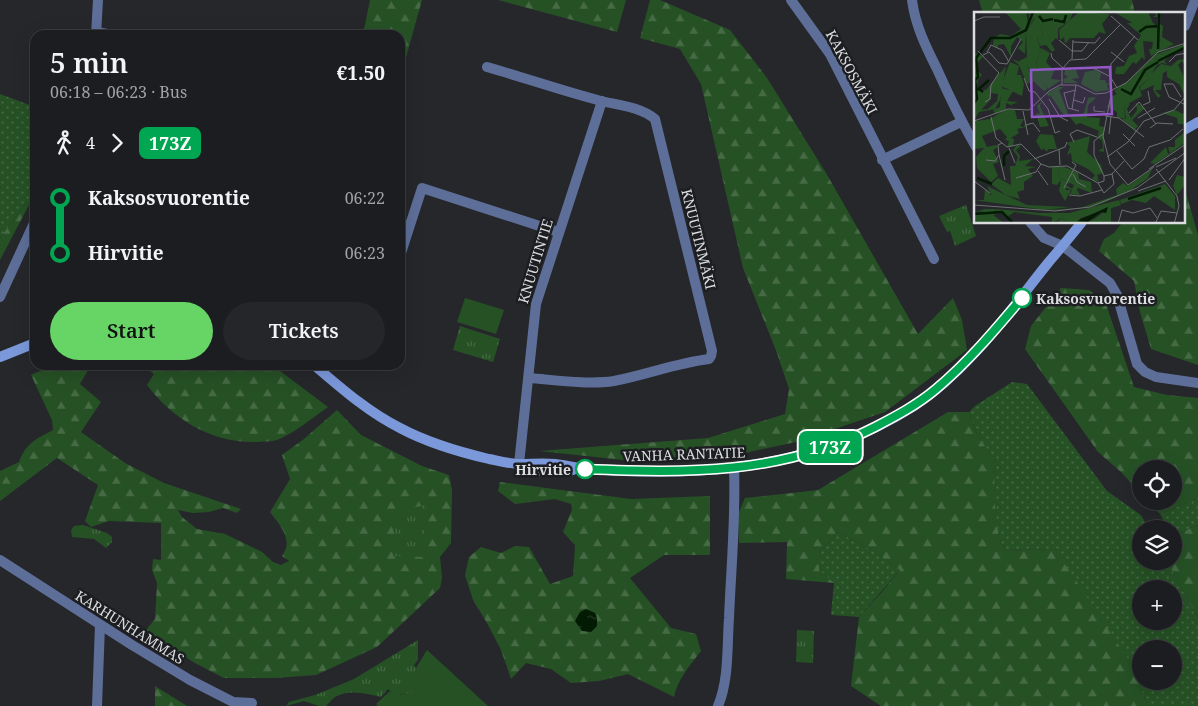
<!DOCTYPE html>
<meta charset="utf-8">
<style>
:root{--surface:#1c1d20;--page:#252629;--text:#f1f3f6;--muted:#a0a2a5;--line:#3a3b3e;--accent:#67d466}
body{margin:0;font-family:"Noto Serif",serif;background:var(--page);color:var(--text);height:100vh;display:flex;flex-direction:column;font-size:19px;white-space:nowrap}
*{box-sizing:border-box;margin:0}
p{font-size:16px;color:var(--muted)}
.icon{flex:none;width:28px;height:28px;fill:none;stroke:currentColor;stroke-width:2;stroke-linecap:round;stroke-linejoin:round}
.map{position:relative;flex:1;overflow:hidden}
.details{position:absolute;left:30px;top:30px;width:375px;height:340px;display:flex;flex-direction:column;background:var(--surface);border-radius:15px;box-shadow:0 5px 20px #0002,0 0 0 1px var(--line)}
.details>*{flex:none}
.badge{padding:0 10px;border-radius:8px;font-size:18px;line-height:32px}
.tools{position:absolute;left:1132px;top:460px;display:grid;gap:10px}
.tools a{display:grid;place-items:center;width:50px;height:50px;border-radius:50%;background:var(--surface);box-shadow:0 5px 20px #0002,0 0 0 1px var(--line);font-size:25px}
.map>.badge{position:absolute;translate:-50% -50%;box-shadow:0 0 0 2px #fff}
.legs{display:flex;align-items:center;gap:8px;height:55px;padding:0 20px;font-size:16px}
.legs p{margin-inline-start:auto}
.headline{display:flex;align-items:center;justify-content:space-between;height:85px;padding:0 20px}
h1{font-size:28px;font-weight:600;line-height:38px}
.action{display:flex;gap:10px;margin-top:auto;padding:10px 20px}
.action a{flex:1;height:58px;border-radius:30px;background:var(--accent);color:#111;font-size:20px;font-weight:600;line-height:58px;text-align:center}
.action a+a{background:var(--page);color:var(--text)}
ul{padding:0 20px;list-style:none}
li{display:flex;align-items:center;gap:18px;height:55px;font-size:19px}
li i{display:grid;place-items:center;width:8px;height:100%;margin:0 6px;background:currentColor}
li i::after{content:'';width:12px;height:12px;margin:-6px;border:4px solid;border-radius:50%;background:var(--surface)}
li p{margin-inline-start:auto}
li:first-child i{background:linear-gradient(#0000 50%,currentColor 0)}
li:last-child i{background:linear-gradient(currentColor 50%,#0000 0)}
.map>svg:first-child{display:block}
</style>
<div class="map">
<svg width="1198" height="706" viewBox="0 0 1198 706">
<defs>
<pattern id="grass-dots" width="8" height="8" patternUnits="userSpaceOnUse" patternTransform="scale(1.25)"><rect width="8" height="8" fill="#265125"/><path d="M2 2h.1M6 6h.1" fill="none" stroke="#456a44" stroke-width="1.8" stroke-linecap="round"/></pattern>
<pattern id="forest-firs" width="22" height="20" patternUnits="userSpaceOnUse" patternTransform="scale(1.25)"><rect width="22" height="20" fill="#265125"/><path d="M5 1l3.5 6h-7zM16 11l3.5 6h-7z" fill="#456a44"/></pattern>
<pattern id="park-tufts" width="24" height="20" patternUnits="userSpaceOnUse" patternTransform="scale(1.25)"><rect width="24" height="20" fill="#265125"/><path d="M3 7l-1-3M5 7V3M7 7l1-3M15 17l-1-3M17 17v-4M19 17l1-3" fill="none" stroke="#456a44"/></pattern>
<pattern id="water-ripples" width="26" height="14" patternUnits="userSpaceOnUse" patternTransform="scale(1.25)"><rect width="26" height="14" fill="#031a03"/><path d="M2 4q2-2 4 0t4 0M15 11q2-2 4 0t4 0" fill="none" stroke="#273b27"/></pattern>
</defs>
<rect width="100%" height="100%" fill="#26272b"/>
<g fill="url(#grass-dots)" fill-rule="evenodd">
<path d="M0,94L35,107V192L30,203L24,205L0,238Z"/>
<path d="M1012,382L1027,384L1107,491L1141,515L1149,529H1141V561H1167L1198,619V706H1148L1130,662L1049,549L1006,551L999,538L993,499L995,462L976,432L969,412L975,406ZM1141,589H1174V621H1141ZM1141,649H1174V681H1141Z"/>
<path d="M1198,497V525L1174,535V529H1168L1160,514L1191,501Z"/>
<path d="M838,532L870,549L900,570L859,617L831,615L834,583L819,570V553Z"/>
</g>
<g fill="url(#forest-firs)">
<path d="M370,0H422L400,79V35H363Z"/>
<path d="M498,0H626L617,32Z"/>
<path d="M650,0H660L730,30L767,78L826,173L918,334L953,298L962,320L967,350L885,412L796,442L712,460L642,462L539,451L708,438L785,414L789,389L777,353L743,268L701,84L680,49L640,38Z"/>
<path d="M979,0H1132L1135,14H983Z"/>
<path d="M1184,186L1198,235V365L1151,349L1140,312L1134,281L1099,251L1104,239L1114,233L1122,223L1184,222Z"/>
<path d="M30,203L0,260V238L24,205Z"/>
<path d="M1061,288L1089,290L1106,304L1134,387L1167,395L1198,398V497L1191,501L1160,514L1148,501H1174V469H1141V494L1121,472L1098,452L1025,349L1031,326Z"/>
<path d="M53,365H91L80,384L101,402L81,432L125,463L164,483L241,509L237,513L223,508L209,512L193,513L178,510L182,517L197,529L225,534L262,552L273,562L281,565L289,561L282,556C294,539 280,526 270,512L290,479L282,455L304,439L337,410L361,435L422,466L449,475L452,490L451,543L440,557L442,578L440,588L377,647L316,675L276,678H224L193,662L146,630L155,619L157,583L152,570L153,559L161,560V523L109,521L91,527L85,521L98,485L57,458L0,501V471L19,462C26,443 36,439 53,430L52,420L31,375Z"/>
<path d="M141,365H272L328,407C311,419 296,432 277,440C271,442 264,441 258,442C214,444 173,420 147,385L154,374Z"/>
<path d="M948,412H969L976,432L995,462L994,499L999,538L1006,551L1049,549L1059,555L1130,662L1148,706H881L851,686L859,617L881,593L900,570L870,549L838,532L819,553V570L834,583L786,579L787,542L739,543L738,514L745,498L818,490Z"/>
<path d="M500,482L631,499L710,496V555H664L630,578L671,628L696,634L701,651C691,664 677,680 674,697L628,674L599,681L571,683L551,669L526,663L511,679L501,650L487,623L473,600L465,575L469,557L481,547L501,553L515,546L529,547L550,584L573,576L575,545L563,532L572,510L571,504L555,499L515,504L498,491Z"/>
<path d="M1198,525V619L1167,561H1174V535Z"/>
<path d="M155,686L187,706H155Z"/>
</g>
<g fill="url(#park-tufts)">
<path d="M966,205L976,236L955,246L950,231L947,232L939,216Z"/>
<path d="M460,326L500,339L493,362L453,350Z"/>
<path d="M426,505L422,557L393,556V512Z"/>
<path d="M83,525L107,533L112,537V542L106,548L94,539L72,537L71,530L74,526Z"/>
<path d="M797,630L814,631L813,663L796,662Z"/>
<path d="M418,640V660L414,665C429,685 407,705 388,689L381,697C367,693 348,689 335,697C332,699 329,703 326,706H319L304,701L286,706L289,702L315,695L354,679Z"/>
</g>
<g fill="#265125">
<path d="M465,298L504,310L496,334L457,322Z"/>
<path d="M427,650L488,706H378L376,704L390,691L401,695C417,694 422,681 416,668Z"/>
</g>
<path fill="url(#water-ripples)" d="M586,609L595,613L597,618V626L591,632L582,631L575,621L580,612Z"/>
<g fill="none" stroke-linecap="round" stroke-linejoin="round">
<g stroke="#5d6f99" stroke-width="10">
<path d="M791,0L830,54L934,259"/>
<path d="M912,0C915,25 926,47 937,69C949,96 961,121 976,147"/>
<path d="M1185,26L1195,0"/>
<path d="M97,32L112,35"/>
<path d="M487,67C525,78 563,91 601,101C618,105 641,107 655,119L712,351L711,356L709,359C676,363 646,375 614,381C588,385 555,380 529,378"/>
<path d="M882,160L961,122"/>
<path d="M1030,222L1044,238L1063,246L1110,283L1117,295L1137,364L1145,372L1156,377L1198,383"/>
<path d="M400,256L422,188L558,232"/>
<path d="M519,464L536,304L602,101"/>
<path d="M0,560L132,645L190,680L233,702L252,703"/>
<path d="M97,706L100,625"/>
<path d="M718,706C729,680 727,647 729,618C731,568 736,518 734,468"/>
</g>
<g stroke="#5d6f99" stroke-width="10">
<path d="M96,35L98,0"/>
<path d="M0,297L35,221"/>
</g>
<g stroke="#7b98da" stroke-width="10">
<path d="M1184,130L1198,122"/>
<path d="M0,357L35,343"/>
<path d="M314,365C341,388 368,412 400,428C428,443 459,452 489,459C499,461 510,464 520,464C532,464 543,463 555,464C566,465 576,468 586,469C702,477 813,470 914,406C969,370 1007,314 1048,263C1059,250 1071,236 1082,222"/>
<path d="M523,466C540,473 556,472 573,470"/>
</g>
</g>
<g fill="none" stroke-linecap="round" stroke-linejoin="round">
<g stroke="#fff" stroke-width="11">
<path id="line-1" d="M585,469C687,473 781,475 875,427C896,416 917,405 936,389C968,362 995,330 1022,298"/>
</g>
<use href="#line-1" stroke="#00a651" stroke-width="8"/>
</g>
<g fill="#fff" stroke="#00a651" stroke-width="2.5">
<circle cx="1022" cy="298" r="9"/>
<circle cx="585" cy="469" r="9"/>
</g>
<g text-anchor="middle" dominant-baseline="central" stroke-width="5" stroke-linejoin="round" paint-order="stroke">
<g font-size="14" fill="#dbdddf" stroke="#1c1e22">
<text transform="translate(852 72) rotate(62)">KAKSOSMÄKI</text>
<text transform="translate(699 239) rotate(76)">KNUUTINMÄKI</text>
<text transform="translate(535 261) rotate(-73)">KNUUTINTIE</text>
<text transform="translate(684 454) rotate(-2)">VANHA RANTATIE</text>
<text transform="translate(130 627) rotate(32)">KARHUNHAMMAS</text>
</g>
<g font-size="14" font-weight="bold" fill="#dbdddf" stroke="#1c1e22" text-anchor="start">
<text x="1036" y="298">Kaksosvuorentie</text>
<text x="571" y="469" text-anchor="end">Hirvitie</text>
</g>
</g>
<g transform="translate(974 12)">
<rect width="211" height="211" fill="#26272b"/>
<path d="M174,0H186L185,14H175L168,24L153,11H179L183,14V5H179L183,2ZM61,6L68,17L69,24L63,25L66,36L76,40L67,38L62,51L64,55L60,58L70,69L73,77L70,79L61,71L54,55L45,49L53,45L52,20ZM170,57L175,67L165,75L168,84L150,94L151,107L143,105V100L133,95L138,84L143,82L140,79ZM87,154L84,165L96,171L91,172L92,178H97L91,189L85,179L87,168L83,173L78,172V155ZM178,157L174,166L154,180L129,191L111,196L78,199L0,188H10L11,177L18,184L13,174L53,193L96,195L71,198L106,196L143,183L142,177L149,171L154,174ZM145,188L147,193L94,210L88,206L78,211V205L40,200L36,203L23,197L14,206L0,208V202L10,199L0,200L11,197H21L66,201H95Z" fill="#265125"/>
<path d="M31,0H52L54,12L56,0H99L96,8L84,17V28L82,26L77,31L81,38L78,40L72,33L66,34L63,25L69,24L68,17L60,6L52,20L51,42L44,36L49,30L43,25L37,34V45L30,32L24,33V36L19,33L20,26L26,22L37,24L47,17ZM105,0L136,2L128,12L132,22L125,20L120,26H96L91,32L90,25L86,28L85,18ZM140,0H174L179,11L165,15ZM186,12L189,14L188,25L200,32L177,44L175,37H178L179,30L169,29L171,48L168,45L162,52L159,50L150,62H141L142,55L150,54L155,44L163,41L160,34L170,19L175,15L183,16ZM211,32V36L197,42L190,49L193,52L188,51L183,53L177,62L187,52L197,54L204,48L211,47V54L208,49L204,53L209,63L211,84L205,72L193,65V59L189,61L187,78H181L187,84L184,86L179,78L180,73L167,79L166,75L175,67L170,57L149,75L180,43ZM67,37L76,41L72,50L80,59L77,67L87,68L74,77L60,58L64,55L62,52ZM4,41L9,45L4,50V59L8,63L4,68L0,97V44ZM38,47L52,52L60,69L53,72L45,53ZM36,50L45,54L43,63H47L50,72L48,84L27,74ZM91,58H102L105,66L98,67L104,71H90L89,67L94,65L90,62ZM121,58L127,61L126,68H131L133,72L138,68L133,74L135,78L122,80L107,72L111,60ZM84,75H90L85,78L95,104L89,102L76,83L74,85L73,81ZM27,76L39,79L33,89L44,90L37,93L32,91V97L21,102L19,98L26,95ZM119,85L122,86L114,93L113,105L126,106L125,114L130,115V140L124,139L129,136L128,128L123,126L125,119L106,111L102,113L96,105L97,102L109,104L114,86ZM68,89L66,94L75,114L66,115L62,102L66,101L63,94ZM153,90L156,92L153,97L157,106L163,98L162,91L171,96L158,108L164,114L161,118L148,107H152L150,95ZM31,98H41L43,107H50L46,114L50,115L51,111L52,115L43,117L45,121L37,126L40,127L39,134L33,135L35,129L31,128L33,125L26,117L8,124L13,135L22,133L24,135L19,138L25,150L19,152L24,164L17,170L3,156L2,145L10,136L0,137V120L2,109L16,107ZM201,98L209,102L211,98V112H204L203,106L188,101ZM211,120V131L181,152L176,151L192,135L194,142L196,141L194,135H201V128ZM66,122L79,123L83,137H74L73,140L69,136L68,139L62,129ZM116,124L113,140L127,153L129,161L123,163L125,170L118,167L121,163L114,157L98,149L97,141L93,143L96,135L93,131ZM43,133L47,134L42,138L46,144L45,149L59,147L51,154L62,155L54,157L59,164L50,170V178L43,180L46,187L32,183L17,172L24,166L37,173L36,154H41L44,145L39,138ZM87,154L104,160L105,167L117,170L118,181L104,176L101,180L103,178L106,183L96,182L98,178L90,175L91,172L98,177L100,173L84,165ZM203,163L211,165V173L203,183L199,174ZM191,172L201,184V198L180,184L172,191L158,188L147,192L146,188ZM137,195V211L109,212L120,207ZM23,197L36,202L34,205L26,201L19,203L30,211L0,212V208L17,204L11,201H21ZM117,200L106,206L105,211L81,212L88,206L94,210L103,202Z" fill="#265125"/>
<path d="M32,54L26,88L21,97L5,100L0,108L2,79L12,78ZM17,81L24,82L23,89L14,97L7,98L17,87Z" fill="#265125" fill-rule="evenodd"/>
<path d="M134,195L132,201L127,200L114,210L103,209Z" fill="#031a03"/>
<path fill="none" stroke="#031a03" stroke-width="2.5" d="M65,4L69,9L79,7M80,8L90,10L92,3M165,20L172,15L183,14M184,37L185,0M184,49L212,35M147,77L157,82L171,58L184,50M9,80L5,77L15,68M0,91L3,87L1,68L4,65L2,46L17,26H36L52,18L59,0M30,154V144L35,139M3,166L18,172M154,187L187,176M0,202L28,200L40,212"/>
<path fill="none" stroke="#6e7073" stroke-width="1" d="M137,4L164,28M0,9L10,5H26M85,28L98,39H108L115,30M99,30L121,31L126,25M4,39L25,61L17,73L16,87L11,90M13,40L17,33L28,38L35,50M137,40L150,50M77,41L78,46L89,56M9,43L15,40L25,51L33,52L47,27M98,47L99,28M195,50L202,43L212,41M119,56L137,65M50,66L55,79L61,80L74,97L81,121L86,119M88,73V57L96,48L112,47L147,12M143,76L137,66V52L161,24M102,78L90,81L94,96L105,99M138,78L129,124L136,152L154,173L180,155M207,85L199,72H190L195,85L212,93M75,87L86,105L94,109M100,88L109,91L111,85M169,93L176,90L174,79M120,94V99L131,100M98,97L102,73M49,99L54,123M155,101L165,90L182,112M131,104L145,106L170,125M17,105L22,126L33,135L47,132L67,152L75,155L93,154L124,171L130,169V164L120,143V129L129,122M164,106L181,96M0,109L34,97L55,98L75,79L86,73H103L121,82L132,81L152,71L184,40L212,31M52,113L59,111L66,120M176,116L183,111L199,112M135,122L137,104M149,122L161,134M100,130L96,122L103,118L123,125M28,131L24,133L25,143L31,168M35,136L41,151M85,137L86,153M143,139L158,157L170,147L175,135L196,128L209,117M133,145L154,130L170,109L200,98L212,84M60,147L91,135L93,130M12,148L21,149L25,143M182,155L202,146M175,157L212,132M182,157L203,184L205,194L200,212M64,159L74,173M99,162L103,170L112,175M130,164L138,162L150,149M42,166L62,160L67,152M195,168L212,145M0,169L16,181M124,171L130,181L140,172L138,162M90,176L102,153L98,150M164,179L192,169M95,183L106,184L128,178M0,193L81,199L116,195L163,176L212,140M144,212L148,198L159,201L176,196L183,206M181,212L187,199L203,201"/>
<path fill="#9358c7" fill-opacity="0.15" stroke="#9358c7" stroke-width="2.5" d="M136,55L138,102L58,105L57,58Z"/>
<rect width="211" height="211" fill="none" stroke="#dbdddf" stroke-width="2.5"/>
</g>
</svg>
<div class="tools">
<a><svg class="icon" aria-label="locate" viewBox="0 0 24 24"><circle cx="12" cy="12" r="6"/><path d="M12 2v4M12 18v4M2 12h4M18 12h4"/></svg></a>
<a><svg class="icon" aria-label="layers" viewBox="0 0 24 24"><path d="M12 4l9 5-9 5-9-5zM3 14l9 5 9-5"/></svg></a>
<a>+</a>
<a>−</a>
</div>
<b class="badge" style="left:830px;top:447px;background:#00a651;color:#fff">173Z</b>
<section class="details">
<div class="headline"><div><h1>5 min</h1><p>06:18 – 06:23 · Bus</p></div><b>€1.50</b></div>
<div class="legs"><svg class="icon" aria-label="walk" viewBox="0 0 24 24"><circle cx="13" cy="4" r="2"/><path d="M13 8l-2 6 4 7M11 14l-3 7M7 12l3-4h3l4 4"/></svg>4<svg class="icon" aria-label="forward" viewBox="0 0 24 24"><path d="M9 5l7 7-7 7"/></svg><b class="badge" style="background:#00a651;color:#fff">173Z</b></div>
<ul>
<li><i style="color:#00a651"></i><b>Kaksosvuorentie</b><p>06:22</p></li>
<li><i style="color:#00a651"></i><b>Hirvitie</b><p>06:23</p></li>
</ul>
<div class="action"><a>Start</a><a>Tickets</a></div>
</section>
</div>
